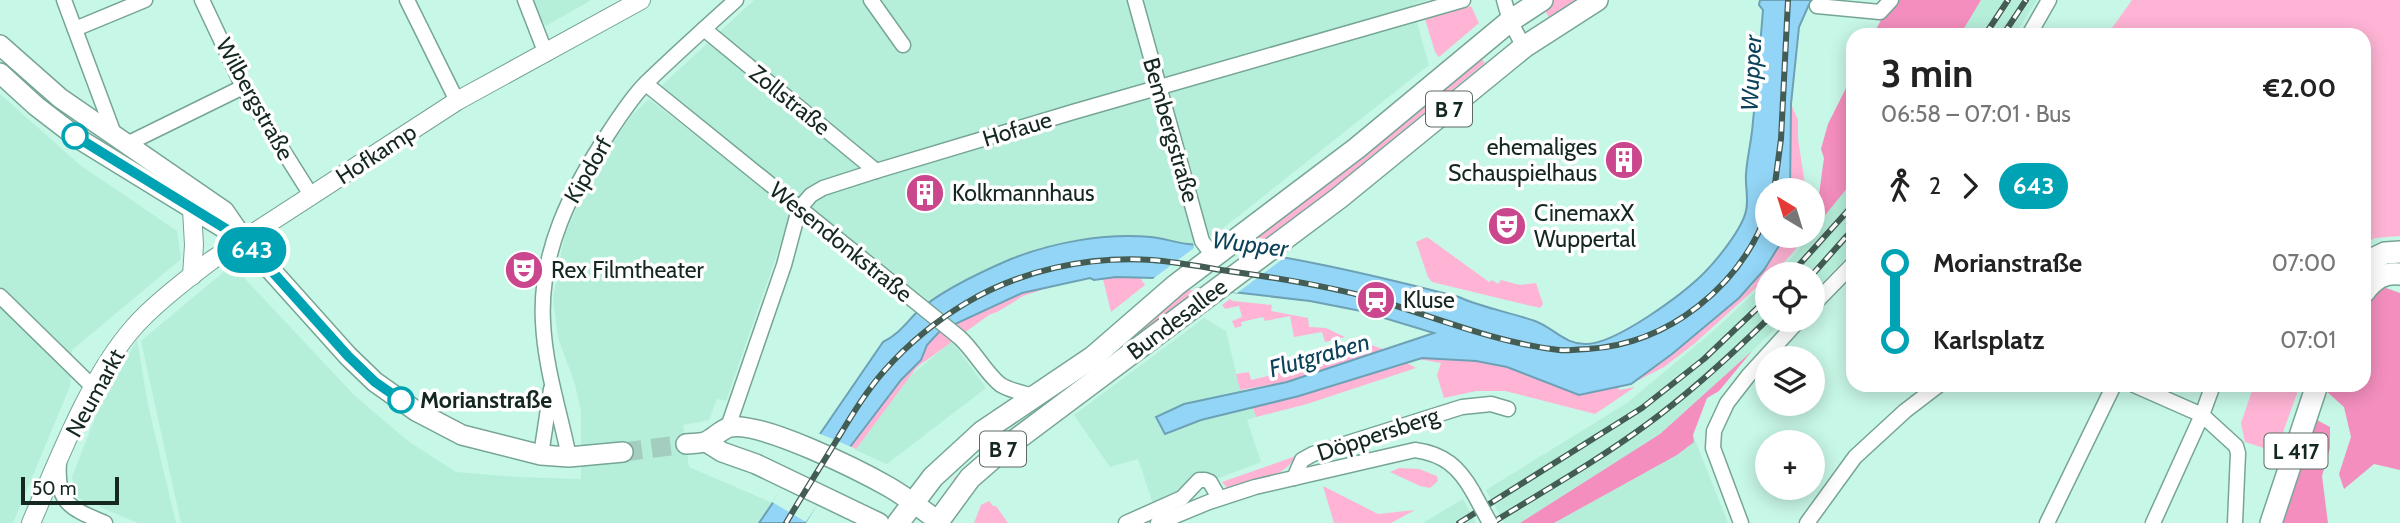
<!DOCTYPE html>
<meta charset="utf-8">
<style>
:root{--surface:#fff;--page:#f6f6f6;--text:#222;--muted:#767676}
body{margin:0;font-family:Cabin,sans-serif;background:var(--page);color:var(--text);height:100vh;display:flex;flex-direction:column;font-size:26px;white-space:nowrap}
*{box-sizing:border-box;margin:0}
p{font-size:23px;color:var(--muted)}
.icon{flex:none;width:38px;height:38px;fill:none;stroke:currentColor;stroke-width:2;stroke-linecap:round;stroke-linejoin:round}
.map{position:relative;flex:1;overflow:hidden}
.side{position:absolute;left:1846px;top:28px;width:525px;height:364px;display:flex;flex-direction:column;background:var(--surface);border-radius:21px;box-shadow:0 4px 18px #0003}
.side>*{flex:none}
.badge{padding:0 14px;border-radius:23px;font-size:24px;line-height:46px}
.needle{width:46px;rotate:322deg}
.buttons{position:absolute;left:1755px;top:178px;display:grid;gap:14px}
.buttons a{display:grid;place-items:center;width:70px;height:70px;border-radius:50%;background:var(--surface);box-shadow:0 4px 18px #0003;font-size:35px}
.scale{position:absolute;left:21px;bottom:18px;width:98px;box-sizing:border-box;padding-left:7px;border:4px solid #152721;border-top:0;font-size:19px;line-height:24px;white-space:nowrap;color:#152721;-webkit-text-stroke:5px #fff;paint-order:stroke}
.map>.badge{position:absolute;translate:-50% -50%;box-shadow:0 0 0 4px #fff}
.legs{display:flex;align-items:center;gap:10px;height:77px;padding:0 35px;font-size:23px}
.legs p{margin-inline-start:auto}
.overview{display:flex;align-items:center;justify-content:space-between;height:119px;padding:0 35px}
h1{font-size:38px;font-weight:700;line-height:52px}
ul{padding:0 35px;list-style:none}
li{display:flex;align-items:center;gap:24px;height:77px;font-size:26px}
li i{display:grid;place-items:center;width:10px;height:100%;margin:0 9px;background:currentColor}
li i::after{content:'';width:18px;height:18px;margin:-9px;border:5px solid;border-radius:50%;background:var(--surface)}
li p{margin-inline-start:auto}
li:first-child i{background:linear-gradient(#0000 50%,currentColor 0)}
li:last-child i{background:linear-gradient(currentColor 50%,#0000 0)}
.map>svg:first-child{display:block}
</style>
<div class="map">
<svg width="2400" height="523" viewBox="0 0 2400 523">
<rect width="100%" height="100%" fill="#c7f7e6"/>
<g fill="#b5efda">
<path d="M531,0H591L546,26L537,14Z"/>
<path d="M754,0H1428L1412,5L1429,65L1217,233L1193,245L1152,237H1114L1096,239L1024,254L1003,263L929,303L659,88Z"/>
<path d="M1981,0H2037L2015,35H1960Z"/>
<path d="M0,94L80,165L177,231L181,259L72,350L70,386L13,523H0Z"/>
<path d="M649,99L792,211L726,401L717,399L709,420L683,425L689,467L773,503L759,523H181L141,341L232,265L355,396L408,441L456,472L516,477L581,479V411L575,384L558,338L553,298L565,233L597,166L632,115Z"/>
<path d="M1853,181V250L1813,292V275H1774L1797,252L1808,236H1813V230Z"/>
<path d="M1767,281L1768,320H1784L1752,351L1660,434L1520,523H1504L1486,490L1627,403L1711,333Z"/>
<path d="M1204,318L1226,331L1240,390H1248L1256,417L1247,420L1261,462L1219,478L1206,473H1199L1193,476L1178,494L1153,504L1138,459L1110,467L1074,415Z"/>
<path d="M137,340L148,405L176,523H138L100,507V505L93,501L90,504L86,502L79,498L74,489L72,477L98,410Z"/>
<path d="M952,341L986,388L887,464L855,450L908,378Z"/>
<path d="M1693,435L1728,523H1554L1677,455Z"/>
<path d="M1463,499L1476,523H1423Z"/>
</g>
<g fill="#ffb4d5">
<path d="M1553,0H1583L1551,21L1543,7Z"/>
<path d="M2132,0H2400V236L2375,238L2364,244V35H2107Z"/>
<path d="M1471,6L1479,23L1439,57L1435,52L1425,19Z"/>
<path d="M1479,56L1485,63L1367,160L1346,185L1271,241L1256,237Z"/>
<path d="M1791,104L1798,120V139L1806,191H1790Z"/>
<path d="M1785,236H1804C1797,251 1783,263 1771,275H1768L1767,278L1694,344L1664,367L1631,384L1672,354L1752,286Z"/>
<path d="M1427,237L1489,282L1492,280L1498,284L1501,280L1520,285L1536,283L1543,304L1540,308L1432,282L1428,277L1416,242Z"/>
<path d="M1116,277L1140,278L1145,285L1111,312L1103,279Z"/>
<path d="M1060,284L1023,296L999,311L989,315L917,367L856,449L850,447L901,380L921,360L927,345L940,331L1022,293Z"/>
<path d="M1185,289L1201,292L958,482L953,479L996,442L1129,341Z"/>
<path d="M1230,299L1233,301L1272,305L1271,311L1308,318L1309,327L1326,328L1345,337L1325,342L1322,332L1294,337L1290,316L1265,321L1263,317L1241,322L1242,326L1235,328L1232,321L1242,317L1239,306L1225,309L1222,305Z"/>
<path d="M1365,343L1386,350L1287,382L1240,390L1236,374L1249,372L1251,380L1329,361L1327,351L1349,346L1354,351Z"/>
<path d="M1422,358L1476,361L1507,367L1579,395L1618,387L1619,390L1635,387L1595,414L1505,391H1476L1444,398L1437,375L1441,363L1418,359Z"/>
<path d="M1405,362L1416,368L1307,404L1256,417L1253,407L1299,396Z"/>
<path d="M2254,385H2300L2281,438L2273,451L2245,442L2241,423Z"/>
<path d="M1296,456C1281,481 1253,480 1227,488L1222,482Z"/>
<path d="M1399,468L1419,469L1437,476L1438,481L1430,488L1420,486L1390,472Z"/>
<path d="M1323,486L1378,514L1415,510L1391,523H1334Z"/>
<path d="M989,501L993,506H996L1008,523H974L981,505Z"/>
</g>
<g fill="#f48ebe">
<path d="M1894,0H1981L1960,35H1873L1881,20L1882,10Z"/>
<path d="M1853,74V181L1813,230V198L1819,195L1824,158L1821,149L1828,124Z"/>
<path d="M2386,288L2400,293V470L2374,464L2344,489L2339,474L2351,437L2344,407L2325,390L2327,385H2364V312L2376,290Z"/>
<path d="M1752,351L1719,391L1707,398L1693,435L1694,442L1677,455L1554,523H1520L1660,434Z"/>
<path d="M2315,419L2330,427V448L2322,476L2328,523H2283Z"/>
</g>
<path fill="#93d5f6" stroke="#6da1b6" stroke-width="2" d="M1760,0H1811L1799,27L1791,104L1790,191H1768V236H1785L1764,270L1739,298L1672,354L1631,384L1579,395L1507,367L1476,361L1422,358L1299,396L1201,420L1165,434L1156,417L1184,404L1287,382L1434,333L1361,311L1310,301L1215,290L1154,278L1116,277L1094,280L1090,278L1022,293L940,331L927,345L921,360L901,380L850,447L805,523H759L883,342C900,333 905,324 918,311C941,291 983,271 1011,259C1054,242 1105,233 1151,237C1164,238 1176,243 1188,244C1280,253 1369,274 1459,297C1483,308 1509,312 1535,321C1554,328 1565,345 1587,344C1617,343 1683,294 1704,273C1717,260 1742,229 1746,211C1749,199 1745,187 1746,174C1747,157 1752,139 1753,121C1757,84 1760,47 1763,10L1759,5Z"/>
<g fill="#c7f7e6">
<path d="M1193,242L1226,248L1288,255L1237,293L1150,281L1194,248Z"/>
<path d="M818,433L854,448L806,522L772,502Z"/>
</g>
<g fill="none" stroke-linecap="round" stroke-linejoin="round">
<path stroke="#a3cdbf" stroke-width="19" stroke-dasharray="19 10" stroke-linecap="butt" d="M623,452L686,444"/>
<g stroke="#77a595" stroke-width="17">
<g id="minor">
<path d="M64,0L114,134"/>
<path d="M202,0L243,87L311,195"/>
<path d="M407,0L457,101"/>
<path d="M525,0L546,54"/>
<path d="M871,0L903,45"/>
<path d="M1135,0L1202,241L1214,257"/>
<path d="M1504,0L1510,21L1524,47"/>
<path d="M1817,6L1880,12L1891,0"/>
<path d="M75,29L145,0"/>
<path d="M704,29L876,171"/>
<path d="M2029,35L2049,0"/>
<path d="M646,84L959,337C974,350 987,375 1001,385C1011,391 1023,393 1034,396"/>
<path d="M129,143L243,87"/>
<path d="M0,296L93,387"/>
<path d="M1813,305L1853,264"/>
<path d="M2134,385L2202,415L2236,446L2238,453L2235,523"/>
<path d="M728,427L784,265L799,209L811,195L823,188L876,171L1073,112L1463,0"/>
<path d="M541,455L551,389"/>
<path d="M569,457C560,412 545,368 543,322C539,252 571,190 608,134C619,117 632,97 646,83C675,55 706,27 736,0"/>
<path d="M59,462C56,504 70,508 105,523"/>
<path d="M1294,478L1302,460L1313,454L1462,407L1491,404L1508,409"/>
<path d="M1126,523L1182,498L1199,480H1205L1210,482L1219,498"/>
<path d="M1158,523L1209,502L1255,487L1415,450C1444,454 1459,467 1473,492"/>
<path d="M1741,523L1713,448L1714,431L1727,403L1748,376L1799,320"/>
<path d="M1807,523L1855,457L1905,411L1939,385"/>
<path d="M2047,523L2114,385"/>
<path d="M2153,523L2202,415L2213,385"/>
</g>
</g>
<g stroke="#77a595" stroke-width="20">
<g id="tertiary">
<path d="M192,209L194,245L192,276"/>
<path d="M31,523C58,461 89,378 134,327C153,305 188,278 212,260L457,101L641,0"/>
</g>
</g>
<g stroke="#77a595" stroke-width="22">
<g id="secondary">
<path d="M0,45L60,98L224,211L244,240L348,356L375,382L416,411L462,435L541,455L569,457L623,452"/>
<path d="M0,73L36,106L79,139L240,238"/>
<path d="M706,442L722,452L756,464L879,523"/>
<path d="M686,444C693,443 701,444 707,441C715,437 722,429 730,427C763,422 859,470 889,487C906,497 922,509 938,521"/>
</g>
</g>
<g stroke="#77a595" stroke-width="24">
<g id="primary">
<path d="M2364,263L2385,253L2400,252"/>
<path d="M2364,292C2374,279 2384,272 2400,274"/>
<path d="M898,523L933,477L982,432L1093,357L1176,285L1357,148L1510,21L1542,0"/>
<path d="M937,523L970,478L1001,451L1339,198L1524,47L1597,0"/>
<path d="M2271,523L2317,385"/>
</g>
</g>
<use href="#minor" stroke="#fff" stroke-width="14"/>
<use href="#tertiary" stroke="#fff" stroke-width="18"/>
<use href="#secondary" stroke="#fff" stroke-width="19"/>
<use href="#primary" stroke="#fff" stroke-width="21"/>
<g stroke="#435c54" stroke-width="6">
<g id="rail">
<path d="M1985,35L2008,0"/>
<path d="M2003,35L2026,0"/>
<path d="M1774,191L1781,139L1788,0"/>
<path d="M1790,275L1853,205"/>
<path d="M1812,275L1853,229"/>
<path d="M786,523C803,494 821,466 838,438C852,415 867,390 885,370C908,344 936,321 966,303C1021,270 1088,256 1152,260C1177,262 1203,267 1228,271C1278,278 1329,286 1378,300C1437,318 1497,343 1559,350C1568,351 1578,349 1588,349C1669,344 1741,286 1768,210"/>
<path d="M1459,523L1642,408L1704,359L1768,298"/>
<path d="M1492,523C1544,491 1597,461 1646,425C1690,393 1729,357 1768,319"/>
</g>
</g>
<use href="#rail" stroke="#fff" stroke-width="3.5" stroke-dasharray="10" stroke-linecap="butt"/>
<g stroke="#77a595" stroke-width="17" stroke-linecap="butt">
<path id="minor-bridge" d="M1473,492L1490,523"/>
</g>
<use href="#minor-bridge" stroke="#fff" stroke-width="14"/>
</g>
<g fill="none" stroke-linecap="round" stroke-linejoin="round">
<g stroke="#fff" stroke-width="16">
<path id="line-1" d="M75,136L244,240L348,356L375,382L401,400"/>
</g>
<use href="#line-1" stroke="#00a3b4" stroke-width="10"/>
</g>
<defs>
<g id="building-disc" transform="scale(2.0125)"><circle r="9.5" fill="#ca478d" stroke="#fff"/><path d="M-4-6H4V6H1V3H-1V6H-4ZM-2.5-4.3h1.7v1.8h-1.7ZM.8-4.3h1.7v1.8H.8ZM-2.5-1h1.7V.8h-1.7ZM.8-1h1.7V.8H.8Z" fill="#fff"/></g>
<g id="theatre-disc" transform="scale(2.0125)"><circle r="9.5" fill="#ca478d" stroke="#fff"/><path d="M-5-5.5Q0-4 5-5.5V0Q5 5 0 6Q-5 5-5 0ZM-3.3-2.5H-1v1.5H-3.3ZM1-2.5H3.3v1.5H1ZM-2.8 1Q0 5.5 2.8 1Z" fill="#fff"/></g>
<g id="station-disc" transform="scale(2.0125)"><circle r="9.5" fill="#ca478d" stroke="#fff"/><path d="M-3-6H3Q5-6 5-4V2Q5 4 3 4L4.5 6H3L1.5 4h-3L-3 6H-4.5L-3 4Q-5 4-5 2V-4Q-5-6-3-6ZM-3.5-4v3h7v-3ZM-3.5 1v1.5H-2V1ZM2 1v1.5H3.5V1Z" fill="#fff"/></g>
</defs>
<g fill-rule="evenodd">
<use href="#building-disc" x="1624" y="160"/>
<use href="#building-disc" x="925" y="193"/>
<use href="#theatre-disc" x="1507" y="226"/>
<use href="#theatre-disc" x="524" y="270"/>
<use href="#station-disc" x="1376" y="300"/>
</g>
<g fill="#fff" stroke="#00a3b4" stroke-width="3.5">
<circle cx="75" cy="136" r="12"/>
<circle cx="401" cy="400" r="12"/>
</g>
<g text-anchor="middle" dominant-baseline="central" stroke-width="7" stroke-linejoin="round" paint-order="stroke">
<g fill="#fff" stroke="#5b6864" stroke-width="2">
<rect x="1426" y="91.5" width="46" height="35" rx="5"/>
<rect x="980" y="431.5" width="46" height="35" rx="5"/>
<rect x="2264.5" y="433.5" width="63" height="35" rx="5"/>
</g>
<g font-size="21" font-weight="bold" fill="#152721">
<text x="1449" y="109">B 7</text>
<text x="1003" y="449">B 7</text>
<text x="2296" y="451">L 417</text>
</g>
<g font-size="23" fill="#152721" stroke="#fff">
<text transform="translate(255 99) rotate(61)">Wilbergstraße</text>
<text transform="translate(790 100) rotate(39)">Zollstraße</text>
<text transform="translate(1017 129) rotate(-17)">Hofaue</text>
<text transform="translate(1171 130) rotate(74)">Bembergstraße</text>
<text transform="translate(376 154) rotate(-33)">Hofkamp</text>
<text transform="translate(588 170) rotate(-60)">Kipdorf</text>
<text transform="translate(841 242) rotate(39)">Wesendonkstraße</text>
<text transform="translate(1177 319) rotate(-37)">Bundesallee</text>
<text transform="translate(95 393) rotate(-61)">Neumarkt</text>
<text transform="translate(1378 434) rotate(-18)">Döppersberg</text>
</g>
<g font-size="23" fill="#152721" stroke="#fff" text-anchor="start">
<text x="1597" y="147" text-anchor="end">ehemaliges<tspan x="1597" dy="26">Schauspielhaus</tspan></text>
<text x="952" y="193">Kolkmannhaus</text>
<text x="1534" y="213">CinemaxX<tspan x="1534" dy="26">Wuppertal</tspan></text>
<text x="551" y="270">Rex Filmtheater</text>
<text x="1403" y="300">Kluse</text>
</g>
<g font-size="23" font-weight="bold" fill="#152721" stroke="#fff" text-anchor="start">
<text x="420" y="400">Morianstraße</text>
</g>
<g font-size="24" font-style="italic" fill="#0c435a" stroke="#fff">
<text transform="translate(1751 73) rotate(-87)">Wupper</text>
<text transform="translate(1250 244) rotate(7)">Wupper</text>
<text transform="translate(1319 355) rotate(-16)">Flutgraben</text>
</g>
</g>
</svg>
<div class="buttons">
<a><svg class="needle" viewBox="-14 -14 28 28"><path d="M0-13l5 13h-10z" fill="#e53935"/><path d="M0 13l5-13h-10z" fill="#767676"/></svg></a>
<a><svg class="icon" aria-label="locate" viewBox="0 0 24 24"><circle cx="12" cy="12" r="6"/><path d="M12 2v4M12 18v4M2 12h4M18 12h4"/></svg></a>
<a><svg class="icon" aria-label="layers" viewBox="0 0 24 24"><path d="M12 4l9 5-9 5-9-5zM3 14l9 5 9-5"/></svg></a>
<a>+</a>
</div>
<div class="scale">50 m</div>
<b class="badge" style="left:252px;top:250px;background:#00a3b4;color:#fff">643</b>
<section class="side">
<div class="overview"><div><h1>3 min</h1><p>06:58 – 07:01 · Bus</p></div><b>€2.00</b></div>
<div class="legs"><svg class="icon" aria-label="walk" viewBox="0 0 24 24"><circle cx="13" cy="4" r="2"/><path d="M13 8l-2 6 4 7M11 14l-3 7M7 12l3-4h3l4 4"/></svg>2<svg class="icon" aria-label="forward" viewBox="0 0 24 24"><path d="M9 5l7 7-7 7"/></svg><b class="badge" style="background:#00a3b4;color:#fff">643</b></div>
<ul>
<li><i style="color:#00a3b4"></i><b>Morianstraße</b><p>07:00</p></li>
<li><i style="color:#00a3b4"></i><b>Karlsplatz</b><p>07:01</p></li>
</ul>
</section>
</div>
